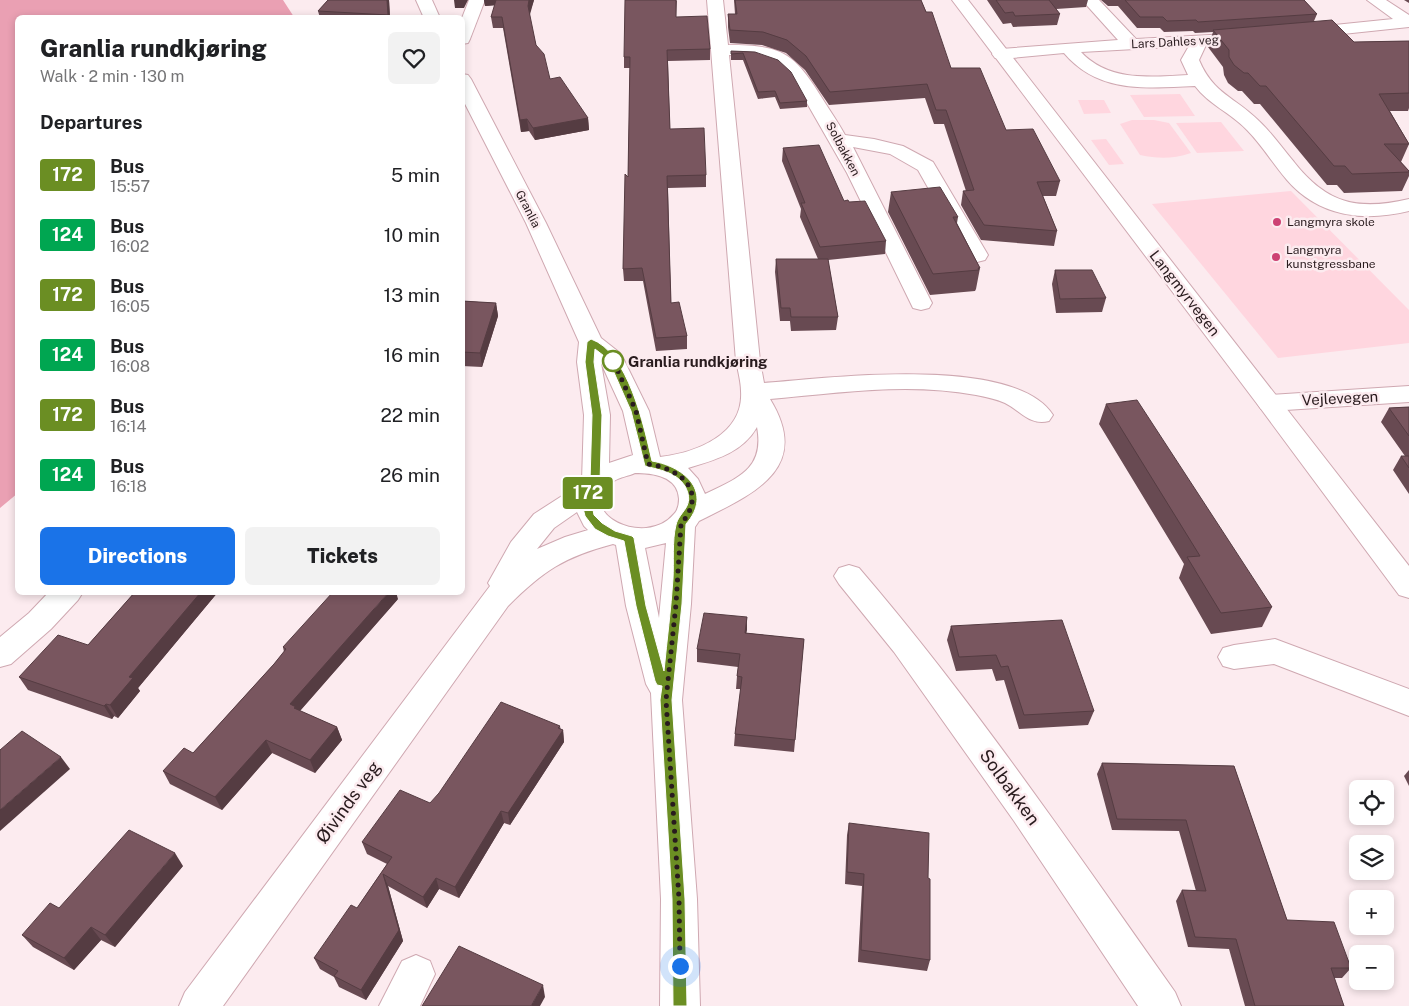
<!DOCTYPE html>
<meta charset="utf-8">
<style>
:root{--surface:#fff;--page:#f2f2f2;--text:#202124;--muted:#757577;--accent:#1a73e8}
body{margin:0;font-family:"Public Sans",sans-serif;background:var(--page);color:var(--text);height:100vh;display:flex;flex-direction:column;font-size:19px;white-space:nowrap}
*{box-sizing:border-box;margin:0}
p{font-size:16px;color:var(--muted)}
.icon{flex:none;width:28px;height:28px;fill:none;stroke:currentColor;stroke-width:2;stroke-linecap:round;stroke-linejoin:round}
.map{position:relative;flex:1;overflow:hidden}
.side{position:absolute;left:15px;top:15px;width:450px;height:580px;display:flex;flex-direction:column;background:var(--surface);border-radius:8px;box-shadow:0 2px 8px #0003}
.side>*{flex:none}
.badge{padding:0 10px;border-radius:4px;font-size:18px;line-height:32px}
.fabs{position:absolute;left:1349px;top:780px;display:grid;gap:10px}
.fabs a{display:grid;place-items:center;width:45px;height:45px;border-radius:8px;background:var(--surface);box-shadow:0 2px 8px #0003;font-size:25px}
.you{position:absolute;width:25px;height:25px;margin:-12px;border:4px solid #fff;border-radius:50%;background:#1a73e8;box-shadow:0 0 0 8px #1a73e833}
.map>.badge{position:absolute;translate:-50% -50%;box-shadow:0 0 0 2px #fff}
h2{padding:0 25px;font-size:19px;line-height:45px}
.round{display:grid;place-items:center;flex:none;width:52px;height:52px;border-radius:8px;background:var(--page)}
.overview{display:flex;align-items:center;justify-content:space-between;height:85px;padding:0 25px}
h1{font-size:24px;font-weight:800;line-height:38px}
.action{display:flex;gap:10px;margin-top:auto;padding:10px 25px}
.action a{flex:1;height:58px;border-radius:8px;background:var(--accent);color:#fff;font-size:20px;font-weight:800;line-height:58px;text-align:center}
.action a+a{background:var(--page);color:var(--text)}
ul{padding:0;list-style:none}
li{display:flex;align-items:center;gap:15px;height:60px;padding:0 25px}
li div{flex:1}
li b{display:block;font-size:19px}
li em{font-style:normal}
li .badge{min-width:55px;font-weight:700;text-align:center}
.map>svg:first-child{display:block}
</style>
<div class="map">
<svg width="1409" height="1006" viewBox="0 0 1409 1006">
<rect width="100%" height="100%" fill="#fcebef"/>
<g fill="#ffd6df">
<path d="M1180,94L1195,116L1144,117L1130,95Z"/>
<path d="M1078,100H1104L1111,113L1084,114Z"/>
<path d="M1132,120H1154L1169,123L1191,153C1172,159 1159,159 1140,155L1120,124Z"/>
<path d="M1221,122L1244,151L1197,153L1176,123Z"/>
<path d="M1106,139L1124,164L1109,165L1091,140Z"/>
<path d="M1291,191L1409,310V343L1278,358L1152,204Z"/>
</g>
<path fill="#eaa0b3" d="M0,0H283L294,17L18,18V493L0,508Z"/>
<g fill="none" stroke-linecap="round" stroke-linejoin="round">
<g stroke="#cfa8b1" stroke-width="2">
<g id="minor">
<path d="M416,0H432L440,18H424Z"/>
<path d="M469,0H485L470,39L468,43L462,44V18Z"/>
<path d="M707,0H723L728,45C783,45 794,53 822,98C830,111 838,122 845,135L874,139L903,146L933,162L988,255L985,260L977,262L969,260L918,170L890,154L853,147L932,303L929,308L921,310L913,308L847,173L792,77C775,57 753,55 729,55L760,361L764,383C827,378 1014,354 1053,415L1049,421C1030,426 1021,411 1005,403C996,399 986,397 976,395C908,382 838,393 770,399C813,469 753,494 699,521L695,527L691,604L682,700L697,899L700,1006H660L661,899L651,693L646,684L626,606L616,545L613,544C564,557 543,571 508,606L223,1006H179L185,992L490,586L488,583L511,542L534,514L579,485L582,481L584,415L577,362L579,342L526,223L462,98V74L468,75L471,79L546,223L601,338L620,353L623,358L649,411L660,457C695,453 744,435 741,391C741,382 738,371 736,361ZM601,363L623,411L633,455L609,463L610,415ZM757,427C765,469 738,478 705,494L698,479L688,468C715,460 742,453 757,427ZM635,473C653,473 678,476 679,499C679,504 678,510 674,514C645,549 571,512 614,481C620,477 629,476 635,473ZM577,512L584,526L588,530L565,537L537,549L554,528ZM666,543L659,618L645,548Z"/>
<path d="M1082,0H1099L1136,39L1247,33L1253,34L1255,38L1253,42L1247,43L1206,45L1199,60C1214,95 1234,96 1259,121C1272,133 1282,148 1294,162C1327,204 1358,211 1409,199V211C1364,222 1319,217 1287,180C1273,164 1262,145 1247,130C1231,113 1208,104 1195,86C1146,88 1099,94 1064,53L1001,59L995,58L992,54L995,50L1001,49L1118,40ZM1189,46L1181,60L1188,75C1151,77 1109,82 1081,52Z"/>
<path d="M1367,0H1386L1409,15V27L1305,38L1299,37L1297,33L1299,29L1305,28L1393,19Z"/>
<path d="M1409,386V402L1270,411L1261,409L1257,403L1261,397L1270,395Z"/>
<path d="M849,565L859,568C974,702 1073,848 1175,992L1181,1006H1138L1014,821L894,652L839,584L834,576L839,568Z"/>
<path d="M49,592H83L78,600L51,629L11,664L0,667V637L29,613Z"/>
<path d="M1275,639L1409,689V716L1274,664L1234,669L1223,666L1218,657L1223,648L1234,645Z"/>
<path d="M416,955L430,961L435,974L420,1006H379L402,961Z"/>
</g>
</g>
<g stroke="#cfa8b1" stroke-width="2">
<path id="major" d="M952,0H968L1409,566V598L1399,595L1261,409Z"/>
</g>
<use href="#minor" fill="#fff" fill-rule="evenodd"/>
<use href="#major" fill="#fff" fill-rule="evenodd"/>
</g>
<g fill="#684a52">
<path d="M328,0H389L390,18H320L318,11Z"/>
<path d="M484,0H534L529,15L536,45L550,79L588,118L589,130L535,140L529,131L521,132L503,28H493L491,17L495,5L485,6Z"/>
<path d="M677,0L676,17L710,49V60L668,61L670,129L706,175V187L668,188L671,303L687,336V349L656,351L643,281H624L623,269L628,177L630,68H624V57Z"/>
<path d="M734,0H921L951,68L1006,130L1060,181L1056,196H1043L1057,231L1054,246L981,240L961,205L963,191H966L944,124H934L925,98L829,105L805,70L786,53L762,45L730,43L728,27V14H735Z"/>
<path d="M987,0H1088L1086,7L1056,9L1060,14L1057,25L1013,27L1011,23L1003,24Z"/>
<path d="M1101,0H1304L1317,14L1314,21L1354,42L1409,41V108L1408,111H1390L1409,144L1401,162L1409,171V176L1402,191L1344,193L1337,185H1327L1260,104H1254L1242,91H1238L1228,83L1224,75L1223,67L1208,47L1213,32L1195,33L1193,31L1164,32L1160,28H1137L1118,6H1108Z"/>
<path d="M1404,0H1409V3Z"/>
<path d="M731,51L755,52L807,101V107L780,109L775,97L758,99L743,60H731Z"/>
<path d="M783,148L844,201L849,202L886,241L885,254L828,260L838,317L836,330L791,331L790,321H780L775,272L776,259H818L800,217L801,209L782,161Z"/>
<path d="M891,192L958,217L957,223L980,268L976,289L975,291L930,295L888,212Z"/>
<path d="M1055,270L1106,298L1102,312L1056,313L1052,284Z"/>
<path d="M462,301L496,303L498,316L482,367L462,366Z"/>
<path d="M1106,404L1272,607L1262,627L1211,634L1179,578L1184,564L1099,424Z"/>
<path d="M1409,407V494L1393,470L1401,456H1405L1381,422L1389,408Z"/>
<path d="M135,592H218L138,688L140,691L118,718L114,716L112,719L28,690L19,677L88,645Z"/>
<path d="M398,599L300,711L337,727L342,740L315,773L272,753L222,810L170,784L163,771L193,753L274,664L284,652L283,647Z"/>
<path d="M747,617L746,633L804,639L794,752L734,746L735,734L741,689H736L737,676L738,667L697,662V649Z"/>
<path d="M951,626L1094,711L1088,725L1019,729L1004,680L996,681L992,669L956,671L947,640Z"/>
<path d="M560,729L563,730L564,742L510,825L504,823L459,898L439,889L427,908L388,886L403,941L366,1000L339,987L334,977L320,969L314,958L357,908L387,864L367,854L362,842Z"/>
<path d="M1102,763L1234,766L1287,920L1351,968L1342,978H1334L1344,1006H1245L1229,949L1188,947L1176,901L1182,890L1196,891L1179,831L1112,830L1097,774Z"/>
<path d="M1409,770V786L1404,776Z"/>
<path d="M849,823L928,878L930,960L927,971L858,962L862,886L845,884L847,835Z"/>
<path d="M183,866L115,947L101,940L74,970L33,947L22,935L59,908Z"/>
</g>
<g fill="#553c42">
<path d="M387,0H389L390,18H388V15Z"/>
<path d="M454,0H468L464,8H455Z"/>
<path d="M484,0H499V5L485,6Z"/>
<path d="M529,0H534L529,18L528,6Z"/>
<path d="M588,118L589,130L535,140L533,128Z"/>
<path d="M527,119L529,131L521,132L520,120Z"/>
<path d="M496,303L498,316L482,367L480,353Z"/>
<path d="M201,592H218L138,688L140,691L118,718L110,705L129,677Z"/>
<path d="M389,592H396L398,599L298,713L290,704Z"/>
<path d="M747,617V630L744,645L745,633Z"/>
<path d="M106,704L114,716L112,719L104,706Z"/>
<path d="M560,726L561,732L563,730L564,742L510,825L508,813Z"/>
<path d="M337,727L342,740L315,773L310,760Z"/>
<path d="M266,740L272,753L222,810L215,797Z"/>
<path d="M61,757L70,769L0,831V810Z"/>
<path d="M501,811L504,823L459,898L455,887Z"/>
<path d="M175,853L183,866L115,947L105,935Z"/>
<path d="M383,874L388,886L403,941L366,1000L361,990Z"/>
<path d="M436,878L439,889L427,908L423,897Z"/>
<path d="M91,927L101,940L74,970L64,958Z"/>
<path d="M543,985L545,997L540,1006H531Z"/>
</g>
<g fill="#79565f" stroke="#553c42">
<path d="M328,0H387L388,15L318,11Z"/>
<path d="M496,0H529L528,6L536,45L544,54L550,79L560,77L588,118L533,128L527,119L520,120L502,17H491Z"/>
<path d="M625,0H676V17L707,16L710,49L667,50L670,129L704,128L706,175L667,176L671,303L679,302L687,336L656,338L642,268L623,269L625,174L628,177L630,57H624Z"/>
<path d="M735,0H921L926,12H932L951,68H980L1006,130L1033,129L1060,181L1037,182L1057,231L984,225L963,191L974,190L946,110H936L927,84L830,92L806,56L787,40L763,32L730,30L728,14H737Z"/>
<path d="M996,0H1049L1060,14L1015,16L1013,12L1005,13Z"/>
<path d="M1125,0H1304L1317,14L1198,22L1196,20L1167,21L1163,17H1140Z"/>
<path d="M1332,20L1354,42L1409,41V93L1379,94L1409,144H1384L1409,171V172L1352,174L1345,166H1334L1266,86H1260L1248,73H1244L1234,65L1229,57V50L1213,30Z"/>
<path d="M731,51L755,52L778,60L791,72L807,101L780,103L775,91L758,92L743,53L731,54Z"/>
<path d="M819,145L844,201L848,200L849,202L865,201L886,241L820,247L801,203H805L783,148Z"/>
<path d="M940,187L958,217H953L980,268H978L979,270L933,274L891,192Z"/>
<path d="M776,259H828L838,317H791L790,308H781Z"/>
<path d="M1055,270H1092L1106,298L1060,299Z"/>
<path d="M462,301L496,303L480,353L462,352Z"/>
<path d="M1137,400L1272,607L1221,613L1187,557L1200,556L1106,404Z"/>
<path d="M1409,407V436L1389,408Z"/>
<path d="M1401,456H1409V468Z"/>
<path d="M135,592H201L129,677L133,678L110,705L106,704L104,706L19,677L58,635L88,645Z"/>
<path d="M333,592H389L290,704L296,707L294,708L337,727L310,760L266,740L215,797L163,771L184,748L193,753L274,664L286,649L283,647Z"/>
<path d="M704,613L747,617L745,633L804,639L795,740L735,734L742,677L737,676L740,654L697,649Z"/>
<path d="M1062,620L1094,711L1024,715L1008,666L1001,667L996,655L959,657L951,626Z"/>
<path d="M501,702L560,726L558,728L563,730L508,813L501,811L455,887L436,878L423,897L383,874L399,930L361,990L334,976L338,971L314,958L351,905L357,908L392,857L362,842L400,790L430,803L439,793Z"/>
<path d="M22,731L61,757L0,810V750Z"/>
<path d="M1102,763L1234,766L1287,920L1334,922L1351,968H1331L1344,1006H1255L1236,939L1195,937L1182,890L1206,891L1186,820L1117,819Z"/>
<path d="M849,823L929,833L928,878L930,879V960L861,950L864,874L847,872Z"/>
<path d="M129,830L175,853L105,935L91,927L64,958L22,935L50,903L59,908Z"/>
<path d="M459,946L543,985L531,1006H422Z"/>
</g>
<path fill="#6b8e23" stroke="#fff" fill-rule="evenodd" d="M591,339C628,352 644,426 652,461C686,467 713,493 686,524L682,604L672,700L685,899L687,1006H673L672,899L660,700L662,686L657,685L655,681L636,606L624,541L608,536L595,529L585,516L582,504L584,492L590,481L592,415L585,362L587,342ZM595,349L608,359L631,411L645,466C660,470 676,472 685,486C696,507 679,511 676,525C672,541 674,561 673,579C671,609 667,640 664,671L646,606L634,538L632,536L615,531L602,523L594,515L592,504L593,492L600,482L602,415L594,362Z"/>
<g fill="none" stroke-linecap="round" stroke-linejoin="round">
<path stroke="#291b1e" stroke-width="5" stroke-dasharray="0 9" d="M613,361L612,358L636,411L648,464C682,469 708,492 681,524L676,604L666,700L679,899L680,966"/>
</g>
<g fill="#cd4173" stroke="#fcebef" stroke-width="2">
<circle cx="1277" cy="222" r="5"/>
<circle cx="1276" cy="257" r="5"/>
</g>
<circle fill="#fff" stroke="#6b8e23" stroke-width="2.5" cx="613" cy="361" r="10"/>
<g text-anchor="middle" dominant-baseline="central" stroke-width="5" stroke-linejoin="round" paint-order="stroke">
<g font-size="12" fill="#291b1e" stroke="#fcebef">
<text transform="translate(1175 42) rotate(-3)">Lars Dahles veg</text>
<text transform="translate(843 149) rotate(62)">Solbakken</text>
<text transform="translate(528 209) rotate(63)">Granlia</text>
</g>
<g font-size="12" fill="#291b1e" stroke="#fcebef" text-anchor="start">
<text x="1287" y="222">Langmyra skole</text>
<text x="1286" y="250">Langmyra<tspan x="1286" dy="14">kunstgressbane</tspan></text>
</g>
<g font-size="15" fill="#291b1e" stroke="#fcebef">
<text transform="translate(1185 293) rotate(52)">Langmyrvegen</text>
<text transform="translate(1340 398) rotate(-3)">Vejlevegen</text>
</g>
<g font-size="15" font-weight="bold" fill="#291b1e" stroke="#fcebef" text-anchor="start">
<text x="628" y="361">Granlia rundkjøring</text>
</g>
<g font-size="18" fill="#291b1e" stroke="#fcebef">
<text transform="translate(1010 787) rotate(54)">Solbakken</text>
<text transform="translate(348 802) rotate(-54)">Øivinds veg</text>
</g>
</g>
</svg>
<div class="fabs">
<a><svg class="icon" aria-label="locate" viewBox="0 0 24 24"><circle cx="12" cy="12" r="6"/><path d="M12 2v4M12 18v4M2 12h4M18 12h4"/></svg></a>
<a><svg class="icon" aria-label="layers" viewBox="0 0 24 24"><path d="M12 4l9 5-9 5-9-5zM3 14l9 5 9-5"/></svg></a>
<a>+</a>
<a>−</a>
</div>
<div class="you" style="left:680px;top:966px"></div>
<b class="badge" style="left:588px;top:493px;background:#6b8e23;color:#fff">172</b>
<section class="side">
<div class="overview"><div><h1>Granlia rundkjøring</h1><p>Walk · 2 min · 130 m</p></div><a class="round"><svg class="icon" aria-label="heart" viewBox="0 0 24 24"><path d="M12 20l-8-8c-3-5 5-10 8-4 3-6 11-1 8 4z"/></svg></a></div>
<h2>Departures</h2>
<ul>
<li><span class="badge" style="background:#6b8e23;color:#fff">172</span><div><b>Bus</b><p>15:57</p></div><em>5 min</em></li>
<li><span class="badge" style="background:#00a651;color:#fff">124</span><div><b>Bus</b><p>16:02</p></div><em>10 min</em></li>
<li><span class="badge" style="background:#6b8e23;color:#fff">172</span><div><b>Bus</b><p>16:05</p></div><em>13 min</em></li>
<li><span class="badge" style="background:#00a651;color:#fff">124</span><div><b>Bus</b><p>16:08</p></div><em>16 min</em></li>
<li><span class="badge" style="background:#6b8e23;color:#fff">172</span><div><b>Bus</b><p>16:14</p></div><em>22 min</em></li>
<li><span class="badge" style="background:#00a651;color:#fff">124</span><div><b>Bus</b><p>16:18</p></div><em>26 min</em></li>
</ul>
<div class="action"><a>Directions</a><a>Tickets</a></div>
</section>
</div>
